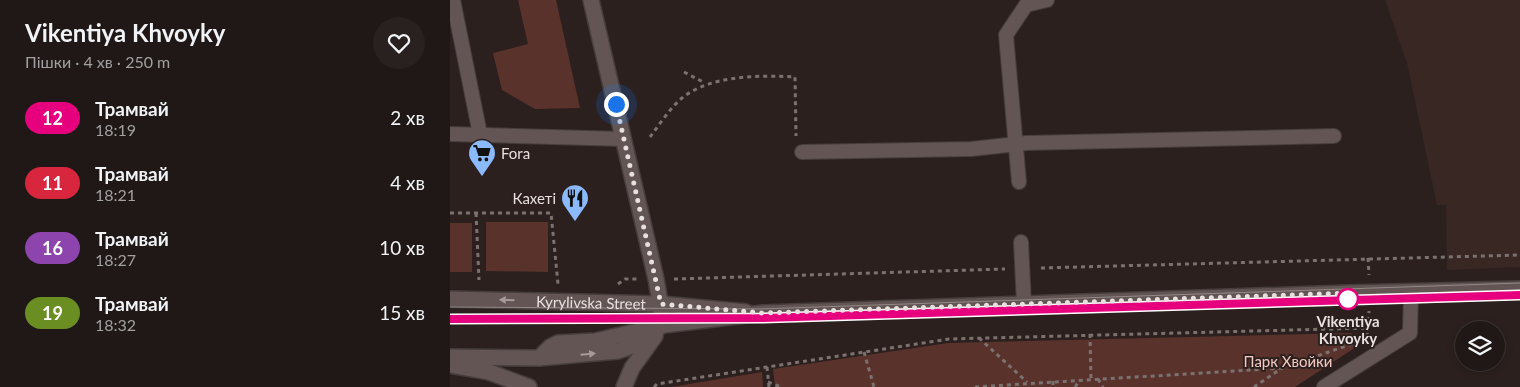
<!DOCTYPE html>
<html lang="uk">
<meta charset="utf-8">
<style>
:root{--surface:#201816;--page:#28211f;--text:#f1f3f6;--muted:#a2a0a1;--line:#3d3735}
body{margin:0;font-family:Lato,sans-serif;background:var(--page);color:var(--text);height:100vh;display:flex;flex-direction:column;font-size:19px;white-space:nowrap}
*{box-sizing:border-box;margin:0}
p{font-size:16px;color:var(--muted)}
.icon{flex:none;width:28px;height:28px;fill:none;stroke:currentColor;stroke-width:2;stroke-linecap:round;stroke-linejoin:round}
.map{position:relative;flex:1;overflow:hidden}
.panel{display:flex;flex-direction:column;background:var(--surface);width:450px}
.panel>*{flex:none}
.badge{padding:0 10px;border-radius:16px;font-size:18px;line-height:32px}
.buttons{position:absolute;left:1005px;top:321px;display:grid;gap:10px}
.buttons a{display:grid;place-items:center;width:50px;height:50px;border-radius:50%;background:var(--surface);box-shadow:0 2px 8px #0003,0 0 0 1px var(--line);font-size:25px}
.you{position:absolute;width:25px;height:25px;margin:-12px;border:4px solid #fff;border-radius:50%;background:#1a73e8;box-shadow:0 0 0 8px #1a73e833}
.map>.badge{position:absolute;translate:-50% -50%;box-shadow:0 0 0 2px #fff}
.round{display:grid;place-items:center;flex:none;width:52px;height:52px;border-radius:26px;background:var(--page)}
.head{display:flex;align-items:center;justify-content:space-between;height:85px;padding:0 25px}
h1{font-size:24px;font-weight:700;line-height:38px}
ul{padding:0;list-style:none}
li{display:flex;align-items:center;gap:15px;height:65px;padding:0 25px}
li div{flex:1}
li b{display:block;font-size:19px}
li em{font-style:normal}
li .badge{min-width:55px;font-weight:700;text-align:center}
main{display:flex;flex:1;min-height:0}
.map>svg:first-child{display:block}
</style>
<main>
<section class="panel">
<div class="head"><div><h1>Vikentiya Khvoyky</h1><p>Пішки · 4 хв · 250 m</p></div><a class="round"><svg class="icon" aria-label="heart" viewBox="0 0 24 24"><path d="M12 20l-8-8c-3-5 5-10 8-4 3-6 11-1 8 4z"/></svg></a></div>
<ul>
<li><span class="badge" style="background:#e6007e;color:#fff">12</span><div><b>Трамвай</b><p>18:19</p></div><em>2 хв</em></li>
<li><span class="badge" style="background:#d7263d;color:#fff">11</span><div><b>Трамвай</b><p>18:21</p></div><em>4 хв</em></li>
<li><span class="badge" style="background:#8e44ad;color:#fff">16</span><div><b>Трамвай</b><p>18:27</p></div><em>10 хв</em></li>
<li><span class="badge" style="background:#6b8e23;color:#fff">19</span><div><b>Трамвай</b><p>18:32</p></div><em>15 хв</em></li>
</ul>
</section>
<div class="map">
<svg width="1070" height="387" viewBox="0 0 1070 387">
<rect width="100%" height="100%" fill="#2b201e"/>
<path fill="#392724" d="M935,0H1070V267L997,270L996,205H987L957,63Z"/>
<g fill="#5a322c">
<path d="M68,0H106L130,108L85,109L52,90L43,53L78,44Z"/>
<path d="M36,222H98V272L36,271Z"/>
<rect x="0" y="223" width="22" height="49"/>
<path d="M901,333L907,343L903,349L845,387H325L323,369L498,343Z"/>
<path d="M312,372L313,387H221Z"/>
</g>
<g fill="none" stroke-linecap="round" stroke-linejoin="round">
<g stroke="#463d3c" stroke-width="16">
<g id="lane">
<path d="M3,0L30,134"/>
<path d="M0,134L174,139"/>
<path d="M352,152L521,149L576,143L884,136"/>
<path d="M569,182L556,35L576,5L597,0"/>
<path d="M571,242L574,304"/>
<path d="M874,387L960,333L961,291"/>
</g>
</g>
<g stroke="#463d3c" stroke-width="18">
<g id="street">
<path d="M141,0L206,279L214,325"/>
<path id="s1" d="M0,299L211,304L296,312"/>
</g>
</g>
<g stroke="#463d3c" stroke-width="18">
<g id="secondary">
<path d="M0,357L89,358L168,351L182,346L207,330"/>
<path d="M89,358L100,347L108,343L145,341L214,325L313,313L899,293L1070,289"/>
<path d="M0,365L39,372L79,387"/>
<path d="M174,387L182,368L205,336"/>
</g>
</g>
<g stroke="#7b7270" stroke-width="3" stroke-dasharray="4 4" stroke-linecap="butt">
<path d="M234,72L255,83"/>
<path d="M200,137C210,124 220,108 232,98C261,75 309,75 345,77L346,136"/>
<path d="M0,213H101L108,284"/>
<path d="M26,213L29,280"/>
<path d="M918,258L919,275"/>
<path d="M591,268L1070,255"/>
<path d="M224,279L555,269"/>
<path d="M168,284L175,279H188"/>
<path d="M640,334L641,379"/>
<path d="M917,337L919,311"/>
<path d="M529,338L577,382"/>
<path d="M414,352L424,387"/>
<path d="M317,367L319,387"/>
<path d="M648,379L653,387"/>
<path d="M603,381V387"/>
<path d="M318,382L331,387"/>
<path d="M204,387L207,384L499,339L918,328"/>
<path d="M525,387L832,368"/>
<path d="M625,387L630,380"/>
<path d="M804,387L832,368L905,343"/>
</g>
<use href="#lane" stroke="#625553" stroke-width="14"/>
<use href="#street" stroke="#625553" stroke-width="15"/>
<use href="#secondary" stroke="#625553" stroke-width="15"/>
<g stroke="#938a88" stroke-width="1">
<path d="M0,307L310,309L1070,283"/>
<path d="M0,319L313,318L1070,295"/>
</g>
</g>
<defs><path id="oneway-solid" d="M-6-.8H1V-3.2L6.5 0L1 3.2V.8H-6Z" transform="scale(1.25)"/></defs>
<g fill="#a59a99">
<use href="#oneway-solid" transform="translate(57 300) rotate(-179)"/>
<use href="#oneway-solid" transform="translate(138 354) rotate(-5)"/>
</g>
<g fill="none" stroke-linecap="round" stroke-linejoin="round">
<g stroke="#fff" stroke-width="11">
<path id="line" d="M0,319L313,318L1070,295"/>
</g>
<use href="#line" stroke="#e6007e" stroke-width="8"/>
<path stroke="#e8e0df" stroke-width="5" stroke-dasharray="0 9" d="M166,104L211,304L313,313L899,293L898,299"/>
</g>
<defs>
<g id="supermarket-pin" transform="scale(1.4375)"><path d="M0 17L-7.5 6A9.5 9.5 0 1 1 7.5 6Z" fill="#8abafc" stroke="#2b201e"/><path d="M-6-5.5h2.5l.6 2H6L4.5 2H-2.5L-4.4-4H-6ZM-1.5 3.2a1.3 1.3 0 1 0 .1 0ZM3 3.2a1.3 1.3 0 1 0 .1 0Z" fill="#111"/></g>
<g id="restaurant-pin" transform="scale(1.4375)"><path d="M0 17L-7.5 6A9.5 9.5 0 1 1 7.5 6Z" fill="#8abafc" stroke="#2b201e"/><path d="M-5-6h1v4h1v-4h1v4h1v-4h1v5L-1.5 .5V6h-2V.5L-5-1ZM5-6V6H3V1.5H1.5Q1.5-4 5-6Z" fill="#111"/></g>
</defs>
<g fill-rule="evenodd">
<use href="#supermarket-pin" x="32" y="153"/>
<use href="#restaurant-pin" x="125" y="198"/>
</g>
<circle fill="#fff" stroke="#e6007e" stroke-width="2.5" cx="898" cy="299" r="10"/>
<g text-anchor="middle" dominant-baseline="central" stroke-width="4" stroke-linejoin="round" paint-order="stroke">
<g font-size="15" fill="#e8e0df" stroke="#2b201e" text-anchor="start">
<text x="51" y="153">Fora</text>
<text x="106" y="198" text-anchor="end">Кахеті</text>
</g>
<g font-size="15" fill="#e8e0df" stroke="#2b201e">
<text stroke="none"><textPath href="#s1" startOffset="141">Kyrylivska Street</textPath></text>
</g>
<g font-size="15" font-weight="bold" fill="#e8e0df" stroke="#2b201e">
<text x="898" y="321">Vikentiya<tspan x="898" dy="17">Khvoyky</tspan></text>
</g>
<g font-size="15" fill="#f4c8c1" stroke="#2b201e">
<text x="838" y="361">Парк Хвойки</text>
</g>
</g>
</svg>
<div class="buttons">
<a><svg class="icon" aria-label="layers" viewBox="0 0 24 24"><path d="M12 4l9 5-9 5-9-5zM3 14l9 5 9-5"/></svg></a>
</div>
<div class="you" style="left:166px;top:104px"></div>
</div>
</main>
